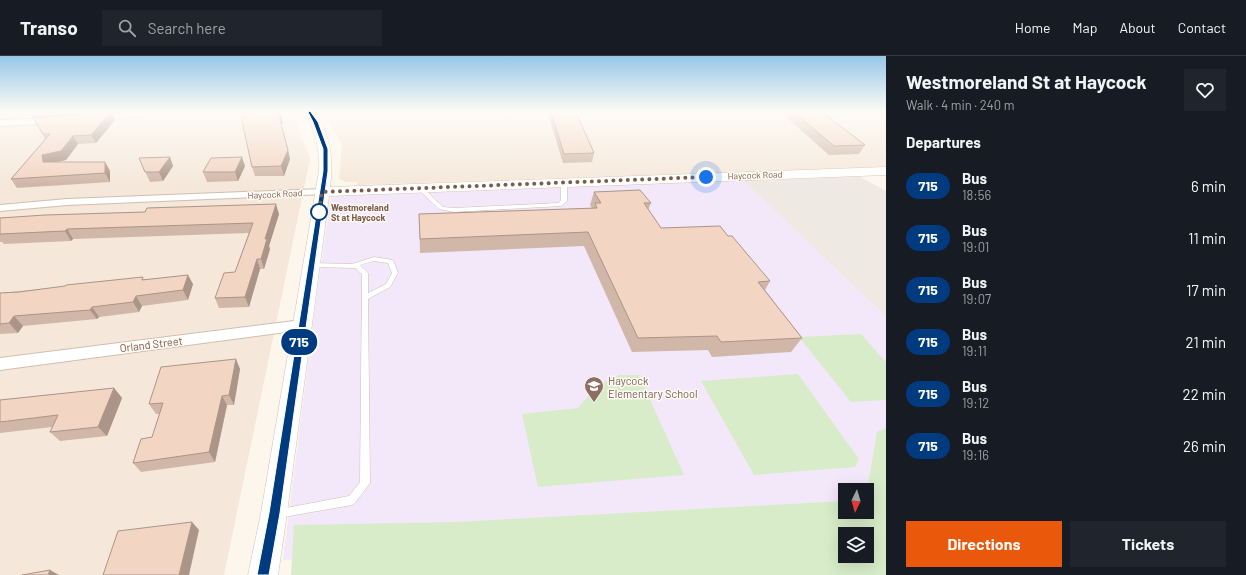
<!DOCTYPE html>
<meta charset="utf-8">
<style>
:root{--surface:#171b24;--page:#20242c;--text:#f1f3f6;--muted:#9ea1a6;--line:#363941;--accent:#ea580c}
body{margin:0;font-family:Barlow,sans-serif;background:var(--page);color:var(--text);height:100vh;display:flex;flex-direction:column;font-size:15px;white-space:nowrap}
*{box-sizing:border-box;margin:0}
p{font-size:13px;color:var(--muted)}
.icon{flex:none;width:22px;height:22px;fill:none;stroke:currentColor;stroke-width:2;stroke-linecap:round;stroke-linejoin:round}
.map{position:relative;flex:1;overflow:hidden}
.panel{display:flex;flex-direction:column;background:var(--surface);width:360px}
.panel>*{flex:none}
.badge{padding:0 8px;border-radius:13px;font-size:14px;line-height:26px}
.needle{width:26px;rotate:185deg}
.fabs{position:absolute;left:838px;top:427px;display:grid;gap:8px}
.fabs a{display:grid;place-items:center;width:36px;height:36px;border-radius:0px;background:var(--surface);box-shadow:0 4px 16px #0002;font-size:20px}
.you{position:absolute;width:20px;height:20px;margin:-10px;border:3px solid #fff;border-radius:50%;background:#1a73e8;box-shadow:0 0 0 6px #1a73e833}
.map>.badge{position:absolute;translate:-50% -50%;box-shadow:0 0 0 2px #fff}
h2{padding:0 20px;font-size:15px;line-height:36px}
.round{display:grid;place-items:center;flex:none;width:42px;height:42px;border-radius:0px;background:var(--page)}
.overview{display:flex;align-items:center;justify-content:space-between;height:68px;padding:0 20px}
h1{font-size:19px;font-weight:700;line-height:30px}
.action{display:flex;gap:8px;margin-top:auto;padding:8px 20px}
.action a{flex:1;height:46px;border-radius:0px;background:var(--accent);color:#fff;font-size:16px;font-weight:700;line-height:46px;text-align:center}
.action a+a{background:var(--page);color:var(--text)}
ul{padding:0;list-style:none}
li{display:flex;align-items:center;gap:12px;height:52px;padding:0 20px}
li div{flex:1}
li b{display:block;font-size:15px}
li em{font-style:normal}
li .badge{min-width:44px;font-weight:700;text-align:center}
header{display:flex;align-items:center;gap:24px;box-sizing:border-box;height:56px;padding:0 20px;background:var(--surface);border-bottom:1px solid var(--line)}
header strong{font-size:19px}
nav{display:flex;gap:22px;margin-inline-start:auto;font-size:14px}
.search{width:280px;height:36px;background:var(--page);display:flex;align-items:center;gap:10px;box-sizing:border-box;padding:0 14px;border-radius:0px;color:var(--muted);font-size:15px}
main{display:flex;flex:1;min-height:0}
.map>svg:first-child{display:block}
</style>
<header>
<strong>Transo</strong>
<div class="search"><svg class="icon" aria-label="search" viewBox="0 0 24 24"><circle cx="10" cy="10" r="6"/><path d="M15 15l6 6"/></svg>Search here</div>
<nav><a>Home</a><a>Map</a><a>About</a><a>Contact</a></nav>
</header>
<main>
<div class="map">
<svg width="886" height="519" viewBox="0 0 886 519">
<rect width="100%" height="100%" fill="#fdf6ec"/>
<g fill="#f5e8da">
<path d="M0,56H292L310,103L224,519H0Z"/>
<path d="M329,56H886V111L357,129V126H346L339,123L342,89L326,59Z"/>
</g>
<path fill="#efe9e4" d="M859,120L886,135V261L743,125Z"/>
<path fill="#f3e8fa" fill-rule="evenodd" d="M743,125L886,261V466L283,504L314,260L331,140ZM845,434H867V456H845Z"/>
<g fill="#d8ecc9" fill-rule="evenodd">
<path d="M861,278L886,306V344L851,346L799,281Z"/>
<path d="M798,318L859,403L855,411L754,419L701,325Z"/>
<path d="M619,319H639L684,419L538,431L522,358L578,352L598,329Z"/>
<path d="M886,372V519H291L294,469L455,466L845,445V456H867V436L877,376ZM845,478H867V500H845Z"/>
</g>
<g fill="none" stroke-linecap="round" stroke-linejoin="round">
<g stroke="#d1beb0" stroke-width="1">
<g id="lane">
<path d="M564,124L567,126V145L561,150L454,156L439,153L416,131L421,130L443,151L454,152L558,147L561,144V126Z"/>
<path d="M374,201L393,204L398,217L390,231L368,243L370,427L355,447L352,449L278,462L275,460L273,457L275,454L349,440L360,426L362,218L355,212L311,211L308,209L311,207L352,208ZM374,205L388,207L392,217L386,228L368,237V217L360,209Z"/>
</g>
</g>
<g stroke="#d1beb0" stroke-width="2">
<g id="street">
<path d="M138,56H146L148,58L144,60L95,64L91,62L95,60Z"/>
<path d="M54,62L58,65L57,67L0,70V64Z"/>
<path d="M322,133L326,134L327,136L326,138L67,149L0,155V149L67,143Z"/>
<path d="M302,264L307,265L309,269L307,273L302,274L0,314V302Z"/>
</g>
</g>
<g stroke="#d6c0b0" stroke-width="1">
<path id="secondary" d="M305,56H316C330,81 334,103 330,131L886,111V119L329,140L287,457L278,519H248L261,457L319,115C320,93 315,75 305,56Z"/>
</g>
<use href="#lane" fill="#fff" fill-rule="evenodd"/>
<use href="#street" fill="#fff" fill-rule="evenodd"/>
<use href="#secondary" fill="#fff" fill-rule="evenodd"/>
</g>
<g fill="#d1b7a8">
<path d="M30,56H115H112L115,64L96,87L78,88L66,104L56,106H105L110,115V126L17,132L11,123L45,83Z"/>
<path d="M550,56H576L594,97L592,106L563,107L549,61Z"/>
<path d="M787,56H822L865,89L859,98L829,99L785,60Z"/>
<path d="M281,60L283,68H281L290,103L284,120H255L252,111L246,62Z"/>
<path d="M170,101L173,110L163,125L150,126L139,102Z"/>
<path d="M245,110L238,125L207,126L203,116Z"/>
<path d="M594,136L651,147L648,154L661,172L728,180L770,225L765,234L802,282L791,296L712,301L708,294L632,296L584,190L420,197L419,158L592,152L590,149Z"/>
<path d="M279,158L269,190L270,193L264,213H260L249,251L219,252L215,242L235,216L249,177L73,183L71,185L4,188L2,186H0V162Z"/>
<path d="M145,223L193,228L188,244L142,250L139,256L99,261L97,263L23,270L18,277L0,278V237Z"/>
<path d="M240,313L234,349H227L215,406L141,416L133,407L152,381L160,358H156L149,348Z"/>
<path d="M114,332L122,342L107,380L60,385L50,376L52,371L0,377V344Z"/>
</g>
<g fill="#aa9588">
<path d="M111,56H112L115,64L96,87L91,79Z"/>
<path d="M279,60H281L283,68H281Z"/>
<path d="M73,80L78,88L66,104L48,108L43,106L42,99Z"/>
<path d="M288,94L290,103L284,120L281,110Z"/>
<path d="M170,101L173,110L163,125L159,116Z"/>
<path d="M242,101L245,110L238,125L235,116Z"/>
<path d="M105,106L110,115V126L105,117Z"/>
<path d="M276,148L279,158L269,190L270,193L264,213L261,203L265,183Z"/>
<path d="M67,173L73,183L71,185L65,175Z"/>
<path d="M257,203L260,213L249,251L245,241Z"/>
<path d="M188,219L193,228L188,244L183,234Z"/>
<path d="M136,240L142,250L139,256L133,246Z"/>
<path d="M92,251L99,261L97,263L90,254Z"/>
<path d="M14,260L23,270L18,277L9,267Z"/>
<path d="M236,303L240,313L234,349L229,339Z"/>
<path d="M114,332L122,342L107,380L98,371Z"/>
<path d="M222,340L227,349L215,406L209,396Z"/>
<path d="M192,466L199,474L189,519H179Z"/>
<path d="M50,514L59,519H48Z"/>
</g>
<g fill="#f3d5c3" stroke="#aa9588">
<path d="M105,56H111L91,79L73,80L61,95L42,99L43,106H105V117L11,123L50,78H43L33,62Z"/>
<path d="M249,56H279L281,60H279L288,94L281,110L252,111L241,61L246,62L244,57Z"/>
<path d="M551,56H576L594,97L564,98Z"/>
<path d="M794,56H822L865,89L834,90Z"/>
<path d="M170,101L159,116H145L139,102Z"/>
<path d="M242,101L235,116H203L211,102Z"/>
<path d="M640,134L651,147H644L661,172L720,170L728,180H732L770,225L758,226L802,282L721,286L717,280L638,282L588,176L420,183L419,158L597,152L595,147H601L594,136Z"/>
<path d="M276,148L265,183H267L261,203H257L245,241L215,242L224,217L235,216L253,167L67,173L65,175L0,178V162L45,159L145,156L147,152Z"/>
<path d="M188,219L183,234L136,240L133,246L92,251L90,254L14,260L9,267L0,268V237L19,236L65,230L66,229L143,221L142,224Z"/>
<path d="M236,303L229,339L222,340L209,396L133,407L141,383L152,381L163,347L149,348L161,311Z"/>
<path d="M114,332L98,371L50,376L58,359L0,366V344Z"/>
<path d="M192,466L179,519H103L118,475Z"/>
<path d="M50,514L48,519H22Z"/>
</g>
<linearGradient id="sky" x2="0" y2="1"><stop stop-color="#97c7e8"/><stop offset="0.43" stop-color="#fefbf6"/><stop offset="1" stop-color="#fefbf6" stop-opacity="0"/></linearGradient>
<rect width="886" height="129" fill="url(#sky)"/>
<path fill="#003b80" stroke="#fff" d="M310,55L318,66L328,93V115L280,457L269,519H257L269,457L323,115V93L313,66L308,56Z"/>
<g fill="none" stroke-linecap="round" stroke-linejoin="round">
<path stroke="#7a5c4d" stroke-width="4" stroke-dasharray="0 7.2" d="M319,156L318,162L322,136L706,121"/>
</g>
<defs>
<g id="school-pin" transform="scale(1)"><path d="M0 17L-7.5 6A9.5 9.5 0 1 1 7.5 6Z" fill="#8d6e63" stroke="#fffaf3"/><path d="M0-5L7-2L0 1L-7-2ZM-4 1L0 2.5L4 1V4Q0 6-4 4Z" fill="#fff"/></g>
</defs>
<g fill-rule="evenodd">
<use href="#school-pin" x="594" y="330"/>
</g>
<circle fill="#fff" stroke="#003b80" stroke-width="2" cx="319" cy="156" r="8"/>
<g text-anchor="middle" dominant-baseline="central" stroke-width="3" stroke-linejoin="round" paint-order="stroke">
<g font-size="9" fill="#7a5c4d" stroke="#fffaf3">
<text transform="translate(755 119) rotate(-2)">Haycock Road</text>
<text transform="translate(275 138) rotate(-3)">Haycock Road</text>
</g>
<g font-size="9" font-weight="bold" fill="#7a5c4d" stroke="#fffaf3" text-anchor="start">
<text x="331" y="151">Westmoreland<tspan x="331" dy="10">St at Haycock</tspan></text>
</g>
<g font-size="11" fill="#7a5c4d" stroke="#fffaf3">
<text transform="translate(151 288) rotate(-7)">Orland Street</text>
</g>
<g font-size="11" fill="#785e54" stroke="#fffaf3" text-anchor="start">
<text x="608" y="324">Haycock<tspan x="608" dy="13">Elementary School</tspan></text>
</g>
</g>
</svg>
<div class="fabs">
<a><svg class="needle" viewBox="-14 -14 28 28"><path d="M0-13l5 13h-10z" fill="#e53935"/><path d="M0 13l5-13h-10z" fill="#9ea1a6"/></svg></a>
<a><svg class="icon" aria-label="layers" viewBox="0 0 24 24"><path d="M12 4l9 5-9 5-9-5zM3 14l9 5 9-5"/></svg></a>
</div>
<div class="you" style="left:706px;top:121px"></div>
<b class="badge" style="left:299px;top:286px;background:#003b80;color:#fff">715</b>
</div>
<section class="panel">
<div class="overview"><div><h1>Westmoreland St at Haycock</h1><p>Walk · 4 min · 240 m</p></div><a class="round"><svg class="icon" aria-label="heart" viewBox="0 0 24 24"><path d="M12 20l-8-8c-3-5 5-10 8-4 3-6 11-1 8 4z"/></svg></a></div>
<h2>Departures</h2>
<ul>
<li><span class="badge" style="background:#003b80;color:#fff">715</span><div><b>Bus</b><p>18:56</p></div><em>6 min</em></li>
<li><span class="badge" style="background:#003b80;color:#fff">715</span><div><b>Bus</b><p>19:01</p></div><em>11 min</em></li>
<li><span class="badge" style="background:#003b80;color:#fff">715</span><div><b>Bus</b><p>19:07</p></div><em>17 min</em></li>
<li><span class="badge" style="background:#003b80;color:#fff">715</span><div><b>Bus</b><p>19:11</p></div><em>21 min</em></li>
<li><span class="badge" style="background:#003b80;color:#fff">715</span><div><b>Bus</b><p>19:12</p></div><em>22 min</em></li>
<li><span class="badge" style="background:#003b80;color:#fff">715</span><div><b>Bus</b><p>19:16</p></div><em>26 min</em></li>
</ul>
<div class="action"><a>Directions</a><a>Tickets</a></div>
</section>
</main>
